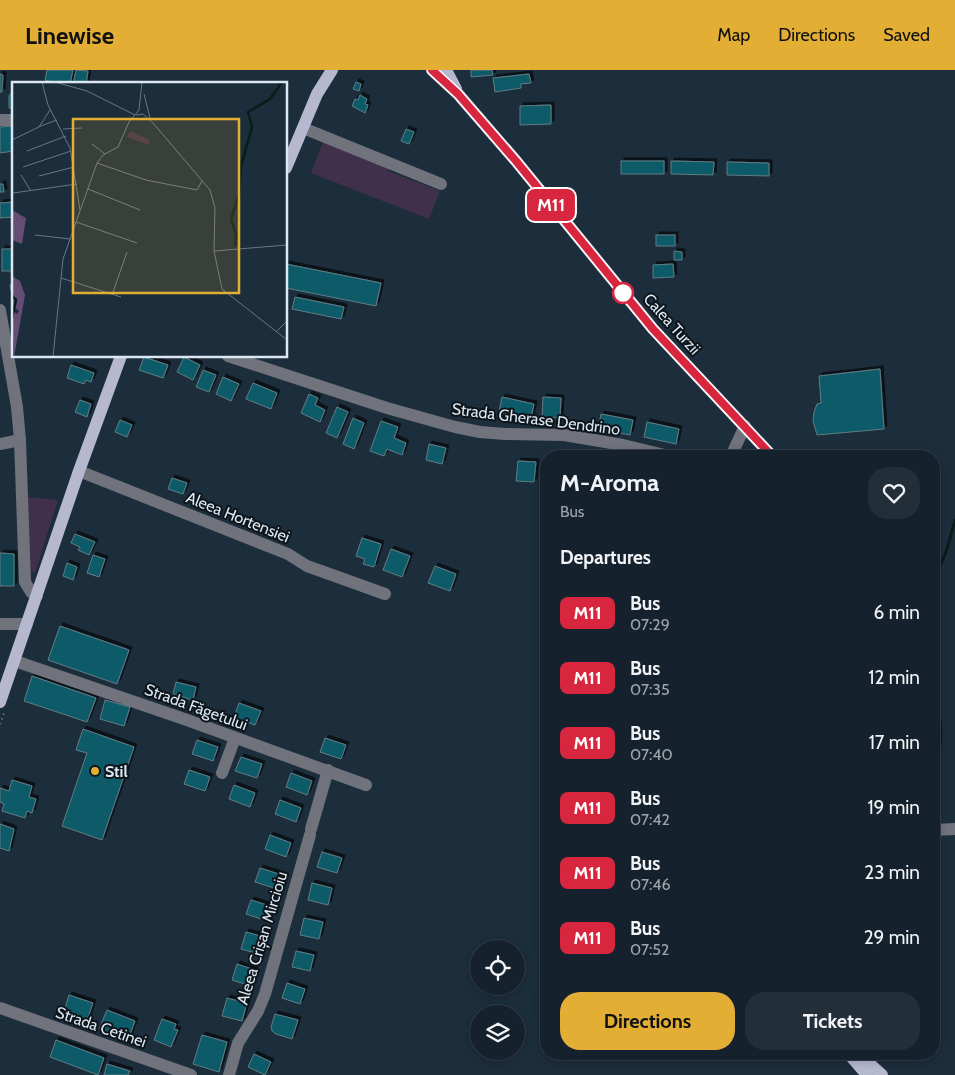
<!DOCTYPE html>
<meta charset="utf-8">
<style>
:root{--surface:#15222d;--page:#222f39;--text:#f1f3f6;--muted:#9da4aa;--line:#343f49;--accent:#e2af34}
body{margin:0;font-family:Cabin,sans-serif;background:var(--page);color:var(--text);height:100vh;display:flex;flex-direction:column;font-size:19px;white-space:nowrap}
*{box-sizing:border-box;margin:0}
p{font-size:16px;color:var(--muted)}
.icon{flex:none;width:28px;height:28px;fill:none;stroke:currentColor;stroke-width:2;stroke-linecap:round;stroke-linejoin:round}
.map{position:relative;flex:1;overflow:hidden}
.details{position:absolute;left:540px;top:380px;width:400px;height:610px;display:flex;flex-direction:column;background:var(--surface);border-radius:20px;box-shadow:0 2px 8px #0003,0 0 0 1px var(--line)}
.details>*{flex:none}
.badge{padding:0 10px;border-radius:8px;font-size:18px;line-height:32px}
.controls{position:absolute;left:470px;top:870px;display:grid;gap:10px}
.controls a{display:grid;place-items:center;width:55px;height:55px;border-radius:50%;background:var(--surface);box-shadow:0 2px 8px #0003,0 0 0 1px var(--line);font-size:25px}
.map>.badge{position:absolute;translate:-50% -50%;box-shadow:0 0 0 2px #fff}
h2{padding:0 20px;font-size:19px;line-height:45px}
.round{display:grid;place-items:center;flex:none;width:52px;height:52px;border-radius:20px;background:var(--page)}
.summary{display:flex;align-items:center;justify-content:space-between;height:85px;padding:0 20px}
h1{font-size:24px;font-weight:800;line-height:38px}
.primary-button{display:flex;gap:10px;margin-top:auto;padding:10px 20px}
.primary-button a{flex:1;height:58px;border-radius:20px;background:var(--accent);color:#111;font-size:20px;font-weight:800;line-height:58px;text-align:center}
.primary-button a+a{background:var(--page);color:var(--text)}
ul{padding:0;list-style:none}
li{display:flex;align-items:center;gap:15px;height:65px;padding:0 20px}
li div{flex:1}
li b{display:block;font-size:19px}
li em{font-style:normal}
li .badge{min-width:55px;font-weight:700;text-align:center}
header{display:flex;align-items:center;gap:30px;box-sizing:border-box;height:70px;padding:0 25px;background:var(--accent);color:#111}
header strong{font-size:24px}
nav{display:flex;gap:28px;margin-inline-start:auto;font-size:18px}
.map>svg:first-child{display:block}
</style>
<header>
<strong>Linewise</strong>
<nav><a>Map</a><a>Directions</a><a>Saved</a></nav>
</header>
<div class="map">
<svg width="955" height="1005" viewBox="0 0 955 1005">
<defs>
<filter id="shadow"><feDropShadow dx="3" dy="-3" stdDeviation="0" flood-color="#0009"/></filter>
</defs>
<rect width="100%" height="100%" fill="#1c2d3c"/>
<g fill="#41304c">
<path d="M324,69L390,95L388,101L440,121L429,149L311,103Z"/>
<path d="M27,427L58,430L35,503L27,500Z"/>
</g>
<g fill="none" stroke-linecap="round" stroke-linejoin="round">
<g stroke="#081d1a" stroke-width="3">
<path d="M934,511L947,479L955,450"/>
<path d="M934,624C946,653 940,684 934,713"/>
</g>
</g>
<g fill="#115a68" stroke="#5f7d84" filter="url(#shadow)">
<path d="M47,0H73L70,14H60L45,10Z"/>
<path d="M76,0L88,1L86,14H73Z"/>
<path d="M471,0H492L493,5L471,7Z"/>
<path d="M0,4L3,5L2,22H0Z"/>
<path d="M529,4L531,13L521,14V18L495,22L493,8Z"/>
<path d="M356,12L361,14L359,21L353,19Z"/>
<path d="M14,19V38H9V26Z"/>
<path d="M360,25L367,29L365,34L368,35L365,43L352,36L355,29L358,30Z"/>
<path d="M551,35V54L520,55V36Z"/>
<path d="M13,56L14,81L0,83V57Z"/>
<path d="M406,59L414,62L409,74L401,71Z"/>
<rect x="621" y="91" width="43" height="13"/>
<path d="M671,91L714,92L713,105L671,104Z"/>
<path d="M727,92L769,93V106L727,105Z"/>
<path d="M0,114H3L4,122H0Z"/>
<path d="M14,132V147L0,148V133Z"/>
<rect x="656" y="165" width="19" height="11"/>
<rect x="2" y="179" width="12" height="22"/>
<path d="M674,181L682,182V190H674Z"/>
<path d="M286,194L381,213L376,236L286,218Z"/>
<path d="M673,194L674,207L653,208V195Z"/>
<path d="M10,215H14V235Z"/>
<path d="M295,227L344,237L341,249L292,239Z"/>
<path d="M144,287L168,295L163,308L139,300Z"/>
<path d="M184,287L200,295L193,310L177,302Z"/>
<path d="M71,295L94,303L91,312L86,310L84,314L67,308Z"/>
<path d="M880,299L884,359L817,365L813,351L814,342L817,334L821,333L819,306Z"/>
<path d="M203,300L216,305L209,322L196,317Z"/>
<path d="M223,307L239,314L231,331L216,324Z"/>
<path d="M253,313L277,323L271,339L246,329Z"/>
<path d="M309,324L318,328L315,335L325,340L320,352L301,343Z"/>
<path d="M502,327L534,334L531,349L499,342Z"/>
<path d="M543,327L561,328L560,348L542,347Z"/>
<path d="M80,330L91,334L87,347L75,342Z"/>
<path d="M337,337L348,342L337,368L326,363Z"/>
<path d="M601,344L633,350L630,365L598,359Z"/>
<path d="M353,348L364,353L354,379L343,374Z"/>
<path d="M120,350L132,355L127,367L115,362Z"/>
<path d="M381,351L398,357L394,368L406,373L402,385L387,379L384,386L370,381Z"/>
<path d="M647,352L679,359L676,374L644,367Z"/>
<path d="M429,374L446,378L442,394L426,390Z"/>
<path d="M518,391L536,392L534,412L516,411Z"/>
<path d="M172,408L187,413L183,424L168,419Z"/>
<path d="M75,464L95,472L89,485L78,480L80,477L71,473Z"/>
<path d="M362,468L381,474L374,497L363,494L365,489L356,486Z"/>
<path d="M391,479L410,486L402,507L383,500Z"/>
<path d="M0,483L14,484V516H0Z"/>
<path d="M93,485L105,489L99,507L87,503Z"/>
<path d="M67,493L77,497L73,510L63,506Z"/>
<path d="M435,496L456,504L450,521L428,513Z"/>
<path d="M60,556L129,580L117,614L48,590Z"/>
<path d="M32,606L96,628L87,652L24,631Z"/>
<path d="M176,612L196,617L193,630L173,624Z"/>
<path d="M105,630L130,637L124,656L100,649Z"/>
<path d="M239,633L261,641L255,655L234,647Z"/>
<path d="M83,659L134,677L102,770L62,756L87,683L76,680Z"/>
<path d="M325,668L346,675L341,689L320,682Z"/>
<path d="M197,670L218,677L213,691L192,684Z"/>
<path d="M241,687L262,694L257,708L235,701Z"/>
<path d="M189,700L210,707L205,721L184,714Z"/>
<path d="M291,703L312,711L307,725L286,717Z"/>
<path d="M12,710L32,716L29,727L36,729L32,743L27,741L25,748L2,741L4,734L0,732V718L9,721Z"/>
<path d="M234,715L255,723L250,737L229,729Z"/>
<path d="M280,730L301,738L296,752L275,744Z"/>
<path d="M0,754L14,759L9,781L0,778Z"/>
<path d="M270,765L291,773L286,787L265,779Z"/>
<path d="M322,782L342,788L337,803L317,797Z"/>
<path d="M260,798L282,805L277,819L255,812Z"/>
<path d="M312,813L332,818L328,835L308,830Z"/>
<path d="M251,830L273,837L267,851L246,844Z"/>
<path d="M304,848L323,852L319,869L300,865Z"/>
<path d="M246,862L264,867L259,884L241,879Z"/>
<path d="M296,881L314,885L310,901L292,897Z"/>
<path d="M237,894L255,900L251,916L232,910Z"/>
<path d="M287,913L305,919L300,934L282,928Z"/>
<path d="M69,925L93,933L86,953L63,945Z"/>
<path d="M227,928L247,933L242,951L222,946Z"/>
<path d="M107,940L135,951L128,970L119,967L121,963L111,960L110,963L99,959Z"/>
<path d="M275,944L298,950L292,969L276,964L272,961L271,957Z"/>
<path d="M162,949L176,954L174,959L178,960L171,977L154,970Z"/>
<path d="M202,965L227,972L219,1002L193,994Z"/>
<path d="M56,970L104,988L98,1005L50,987Z"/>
<path d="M254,984L271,992L265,1005L248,997Z"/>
<path d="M107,994L130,1001L128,1005H104Z"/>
</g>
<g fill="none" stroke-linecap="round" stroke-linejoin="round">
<path stroke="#808e9a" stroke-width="2" stroke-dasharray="1 4" stroke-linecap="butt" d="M0,654L4,643"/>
<g stroke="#70727c" stroke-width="12">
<path d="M0,50H14"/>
<path d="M303,58L441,114"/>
<path d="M0,240L17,337L20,370L25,512L31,522L37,526"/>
<path d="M228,286L387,338L455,357L480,362L505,364L564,365L623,375L669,386"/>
<path d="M0,374L20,370"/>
<path d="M731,386L745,356"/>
<path d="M79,401L288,484L307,496L385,524"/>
<path d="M0,554H27"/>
<path d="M15,591L187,650L366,715"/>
<path d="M222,703L235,668"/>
<path d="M311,759L328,700"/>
<path d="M934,760L955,759"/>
<path d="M0,938L191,1005"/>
<path d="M229,1005L238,973L258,941L265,924L310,765"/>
</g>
<g stroke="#b5b8ce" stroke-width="12">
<path d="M432,0L458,24L516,91L653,259L772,386"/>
<path d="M446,0L456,19"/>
<path d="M286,98L317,24L332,0"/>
<path d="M0,632L79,401L121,286"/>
<path d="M849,984L867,1005"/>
<path d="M862,984L872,996L882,1005"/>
</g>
</g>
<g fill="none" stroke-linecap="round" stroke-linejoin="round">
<g stroke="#fff" stroke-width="11">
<path id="line" d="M432,0L458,24L516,91L653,259L772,386"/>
</g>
<use href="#line" stroke="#d7263d" stroke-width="8"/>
</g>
<circle fill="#fff" stroke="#d7263d" stroke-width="2.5" cx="623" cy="223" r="10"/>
<circle fill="#e2af34" stroke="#0d151b" stroke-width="2" cx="95" cy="701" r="5"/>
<g text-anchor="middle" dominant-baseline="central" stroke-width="4" stroke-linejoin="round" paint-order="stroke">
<g font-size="16" fill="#dce7f1" stroke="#0d151b">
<text transform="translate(672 254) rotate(48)">Calea Turzii</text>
<text transform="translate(536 349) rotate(7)">Strada Gherase Dendrino</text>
<text transform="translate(238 447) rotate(22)">Aleea Hortensiei</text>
<text transform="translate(196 637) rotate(20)">Strada Făgetului</text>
<text transform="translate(262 868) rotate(-73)">Aleea Crișan Mircioiu</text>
<text transform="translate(101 957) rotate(19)">Strada Cetinei</text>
</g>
<g font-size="16" font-weight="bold" fill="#dce7f1" stroke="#0d151b" text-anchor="start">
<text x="105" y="701">Stil</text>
</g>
</g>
<g transform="translate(12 12)">
<rect width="275" height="275" fill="#1c2d3c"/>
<path d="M118,49L138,58L136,63L115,55Z" fill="#41304c"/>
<path d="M0,128L14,136L10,162L0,158ZM0,194L8,199L13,213L2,275L0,228L5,232L7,229L0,223Z" fill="#664d75"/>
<path fill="none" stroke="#081d1a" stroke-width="2.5" d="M223,164L224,152L219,137L227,113L229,84L240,45L236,30L258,17L270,0M0,214L4,218L0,236"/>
<path fill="none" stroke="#697784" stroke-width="1" d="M30,0L36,23L58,66L68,128M43,0L75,9L123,33M132,12L138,36M124,33L131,32L141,41L198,108L203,126L202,169L210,207L275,258M26,45L45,38M51,47L70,46M0,58L27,45L38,28M80,62L93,72M15,69L54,54M85,81L134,98L185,108L190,99M11,85L59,69M9,93L19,109M27,94L62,85M76,107L128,128M1,111L65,102M64,140L125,161M23,153L58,157M202,169L275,163M49,196L109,215M100,213L115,170M264,250L275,239M41,275L51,177L85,81L91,73L106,65L117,40L127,28L130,0"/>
<path fill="#e2af34" fill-opacity="0.15" stroke="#e2af34" stroke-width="2.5" d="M61,37H227V211H61Z"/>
<rect width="275" height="275" fill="none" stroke="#dce7f1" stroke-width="2.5"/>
</g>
</svg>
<div class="controls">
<a><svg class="icon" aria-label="locate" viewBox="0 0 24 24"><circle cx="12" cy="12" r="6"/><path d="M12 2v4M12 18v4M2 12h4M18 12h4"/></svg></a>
<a><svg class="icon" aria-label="layers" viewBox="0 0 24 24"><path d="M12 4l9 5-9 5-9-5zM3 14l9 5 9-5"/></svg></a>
</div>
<b class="badge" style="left:551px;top:135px;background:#d7263d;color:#fff">M11</b>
<section class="details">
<div class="summary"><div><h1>M-Aroma</h1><p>Bus</p></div><a class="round"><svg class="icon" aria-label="heart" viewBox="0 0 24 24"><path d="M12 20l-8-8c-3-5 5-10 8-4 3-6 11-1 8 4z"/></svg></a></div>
<h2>Departures</h2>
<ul>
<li><span class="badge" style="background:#d7263d;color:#fff">M11</span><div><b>Bus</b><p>07:29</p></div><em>6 min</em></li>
<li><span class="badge" style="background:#d7263d;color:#fff">M11</span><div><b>Bus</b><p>07:35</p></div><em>12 min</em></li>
<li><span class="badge" style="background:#d7263d;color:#fff">M11</span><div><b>Bus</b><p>07:40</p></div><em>17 min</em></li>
<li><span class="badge" style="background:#d7263d;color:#fff">M11</span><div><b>Bus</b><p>07:42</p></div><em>19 min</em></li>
<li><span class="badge" style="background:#d7263d;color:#fff">M11</span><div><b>Bus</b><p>07:46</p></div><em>23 min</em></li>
<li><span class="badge" style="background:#d7263d;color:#fff">M11</span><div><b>Bus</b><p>07:52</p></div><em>29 min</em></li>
</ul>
<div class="primary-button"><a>Directions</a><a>Tickets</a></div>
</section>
</div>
